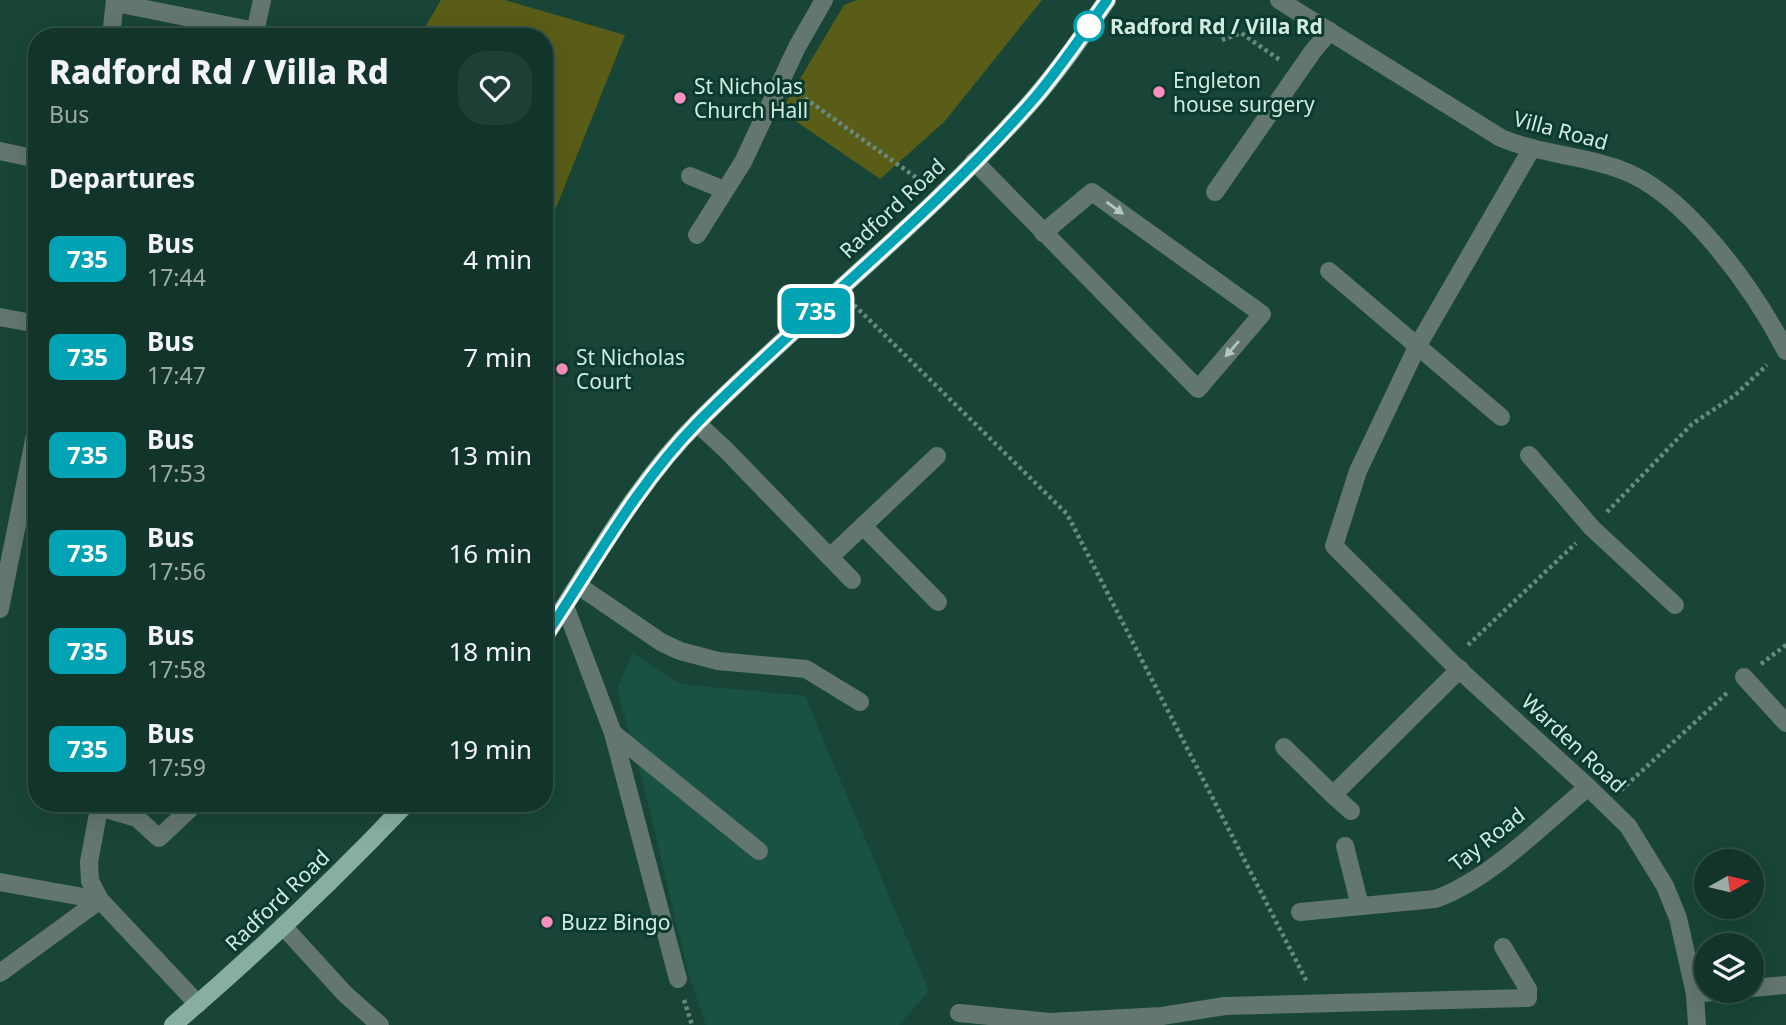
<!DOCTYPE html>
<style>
:root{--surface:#12342a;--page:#1f3f36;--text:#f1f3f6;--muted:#9caaa8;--line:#314f47}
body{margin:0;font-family:"Noto Sans",sans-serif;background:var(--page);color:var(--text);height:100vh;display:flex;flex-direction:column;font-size:26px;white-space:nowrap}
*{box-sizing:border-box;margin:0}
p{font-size:23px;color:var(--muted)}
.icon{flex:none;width:38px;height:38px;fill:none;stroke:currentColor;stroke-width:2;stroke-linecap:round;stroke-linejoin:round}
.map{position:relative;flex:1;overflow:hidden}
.details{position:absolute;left:28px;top:28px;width:525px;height:784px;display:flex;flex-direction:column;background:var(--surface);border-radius:28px;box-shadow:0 7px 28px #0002,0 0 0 2px var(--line)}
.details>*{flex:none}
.badge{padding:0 14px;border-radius:10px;font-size:24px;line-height:46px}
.needle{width:46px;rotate:82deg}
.fabs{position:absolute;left:1694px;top:849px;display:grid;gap:14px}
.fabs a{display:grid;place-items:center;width:70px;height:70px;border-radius:50%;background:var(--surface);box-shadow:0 7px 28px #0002,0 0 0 2px var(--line);font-size:35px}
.map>.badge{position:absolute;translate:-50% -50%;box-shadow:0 0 0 4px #fff}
h2{padding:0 21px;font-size:26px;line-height:63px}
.round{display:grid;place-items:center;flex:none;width:74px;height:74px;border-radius:28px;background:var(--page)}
.head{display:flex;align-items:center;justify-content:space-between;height:119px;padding:0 21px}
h1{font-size:33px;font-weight:800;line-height:52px}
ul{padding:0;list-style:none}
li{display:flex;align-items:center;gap:21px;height:98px;padding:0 21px}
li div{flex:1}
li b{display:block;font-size:26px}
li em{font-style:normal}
li .badge{min-width:77px;font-weight:700;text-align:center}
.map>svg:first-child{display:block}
</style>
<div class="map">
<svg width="1786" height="1025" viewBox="0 0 1786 1025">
<rect width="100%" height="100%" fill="#184538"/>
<path fill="#195142" d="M632,653L680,684L805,696L929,991L899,1025H706L688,972L648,803L617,689Z"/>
<g fill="#595d17">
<path d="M441,0H505L625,35L544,238V37H422L424,29Z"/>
<path d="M857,0H1042L944,122L880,179L781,111L844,5Z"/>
</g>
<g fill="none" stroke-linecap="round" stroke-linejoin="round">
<g stroke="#678b80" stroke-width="4.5" stroke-dasharray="3.5 3.5" stroke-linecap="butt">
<path d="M1222,40L1241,33L1280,60"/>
<path d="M799,94L921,181"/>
<path d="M854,305L1067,514L1307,982"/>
<path d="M1607,512L1692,424L1734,396L1767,365"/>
<path d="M1468,645L1576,543"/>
<path d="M1761,664L1786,645"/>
<path d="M1621,790L1728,692"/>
<path d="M684,1000L692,1025"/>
</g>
<g stroke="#63766f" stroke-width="18">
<path d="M1279,0L1501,138C1539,154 1581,155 1619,169C1686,192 1754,290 1786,351"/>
<path d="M116,3L255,31"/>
<path d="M111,37L115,0"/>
<path d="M254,37L262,0"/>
<path d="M1532,148L1417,347L1358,471L1334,546L1453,664L1588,787L1628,826L1665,886L1678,918L1695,994L1697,1025"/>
<path d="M0,151L37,159"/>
<path d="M974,161L1198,389L1262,314L1092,192L1043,233"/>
<path d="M690,176L724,190"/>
<path d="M1215,192L1313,51L1330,31"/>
<path d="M697,235L743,162L797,47L824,0"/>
<path d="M1329,271L1501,417"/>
<path d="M0,317L37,324"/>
<path d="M697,423L726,450L852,580"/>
<path d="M1529,455L1592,528L1675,605"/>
<path d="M863,526L938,602"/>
<path d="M830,557L937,456"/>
<path d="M579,586L661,642L680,651L718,661L806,669L860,702"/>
<path d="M565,606L613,733L678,979"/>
<path d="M0,609L37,425"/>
<path d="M1744,677L1786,723"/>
<path d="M613,733L759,851"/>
<path d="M1284,747L1333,795L1460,669"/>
<path d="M1333,795L1351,811"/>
<path d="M100,803L89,862L90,881L100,900L198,1004"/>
<path d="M99,807L137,818L159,838L196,803"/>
<path d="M1345,846L1360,906"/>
<path d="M0,882L100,900"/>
<path d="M1300,912L1435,899C1488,881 1545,823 1588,787"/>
<path d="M283,926L345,994L380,1025"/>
<path d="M0,973L100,900"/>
<path d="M1752,988L1786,985"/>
<path d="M1695,994L1730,990"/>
<path d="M959,1013L1050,1022L1051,1025"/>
<path d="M1050,1022L1162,1016L1225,1006L1528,998V989L1503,947"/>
</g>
<g stroke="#88aea1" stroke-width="18">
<path d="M544,638C592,565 636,484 698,422C806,313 929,218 1031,102C1059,70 1083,35 1107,0"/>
<path d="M173,1025C255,955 333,881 407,803"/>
</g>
</g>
<defs><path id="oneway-solid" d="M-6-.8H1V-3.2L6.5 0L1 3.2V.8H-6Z" transform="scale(1.75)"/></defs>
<g fill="#b1c7bf">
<use href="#oneway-solid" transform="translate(1115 208) rotate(36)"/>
<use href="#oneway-solid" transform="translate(1232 349) rotate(131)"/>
</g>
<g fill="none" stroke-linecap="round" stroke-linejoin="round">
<g stroke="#fff" stroke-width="16">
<path id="line" d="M544,638C593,565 636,485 698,422C806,313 929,218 1031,102C1059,70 1082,35 1107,0"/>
</g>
<use href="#line" stroke="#00a3b4" stroke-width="10"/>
</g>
<circle fill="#fff" stroke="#00a3b4" stroke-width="3.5" cx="1089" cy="26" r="14"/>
<g fill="#fc8fc1" stroke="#0b3a2e" stroke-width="2.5">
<circle cx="1159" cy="92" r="7"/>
<circle cx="680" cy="98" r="7"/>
<circle cx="562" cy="369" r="7"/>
<circle cx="547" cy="922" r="7"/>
</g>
<g text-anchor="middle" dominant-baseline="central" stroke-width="6" stroke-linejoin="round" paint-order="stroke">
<g font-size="21" font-weight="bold" fill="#d2eae1" stroke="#0b3a2e" text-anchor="start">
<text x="1110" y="26">Radford Rd / Villa Rd</text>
</g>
<g font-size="21" fill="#d2eae1" stroke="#0b3a2e" text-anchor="start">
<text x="1173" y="80">Engleton<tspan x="1173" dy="24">house surgery</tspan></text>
<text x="694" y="86">St Nicholas<tspan x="694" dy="24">Church Hall</tspan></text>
<text x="576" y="357">St Nicholas<tspan x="576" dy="24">Court</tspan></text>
<text x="561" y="922">Buzz Bingo</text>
</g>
<g font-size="21" fill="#d2eae1" stroke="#0b3a2e">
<text transform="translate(1561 130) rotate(15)">Villa Road</text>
<text transform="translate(892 208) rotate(-43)">Radford Road</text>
<text transform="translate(1574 743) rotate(43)">Warden Road</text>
<text transform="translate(1487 839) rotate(-38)">Tay Road</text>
<text transform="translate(277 900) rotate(-44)">Radford Road</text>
</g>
</g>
</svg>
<div class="fabs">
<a><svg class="needle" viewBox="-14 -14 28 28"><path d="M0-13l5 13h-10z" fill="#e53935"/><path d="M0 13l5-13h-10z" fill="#9caaa8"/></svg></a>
<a><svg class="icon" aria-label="layers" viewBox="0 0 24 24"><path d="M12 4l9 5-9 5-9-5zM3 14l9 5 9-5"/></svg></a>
</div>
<b class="badge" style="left:816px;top:311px;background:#00a3b4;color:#fff">735</b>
<section class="details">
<div class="head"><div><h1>Radford Rd / Villa Rd</h1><p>Bus</p></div><a class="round"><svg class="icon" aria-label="heart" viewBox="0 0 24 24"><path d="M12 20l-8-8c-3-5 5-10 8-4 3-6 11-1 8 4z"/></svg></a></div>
<h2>Departures</h2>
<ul>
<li><span class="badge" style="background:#00a3b4;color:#fff">735</span><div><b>Bus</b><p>17:44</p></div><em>4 min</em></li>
<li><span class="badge" style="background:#00a3b4;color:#fff">735</span><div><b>Bus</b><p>17:47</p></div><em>7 min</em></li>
<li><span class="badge" style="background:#00a3b4;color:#fff">735</span><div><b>Bus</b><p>17:53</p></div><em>13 min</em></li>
<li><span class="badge" style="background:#00a3b4;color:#fff">735</span><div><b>Bus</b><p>17:56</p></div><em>16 min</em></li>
<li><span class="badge" style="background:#00a3b4;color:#fff">735</span><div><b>Bus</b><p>17:58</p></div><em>18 min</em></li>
<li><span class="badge" style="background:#00a3b4;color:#fff">735</span><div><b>Bus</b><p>17:59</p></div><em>19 min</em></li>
</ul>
</section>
</div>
